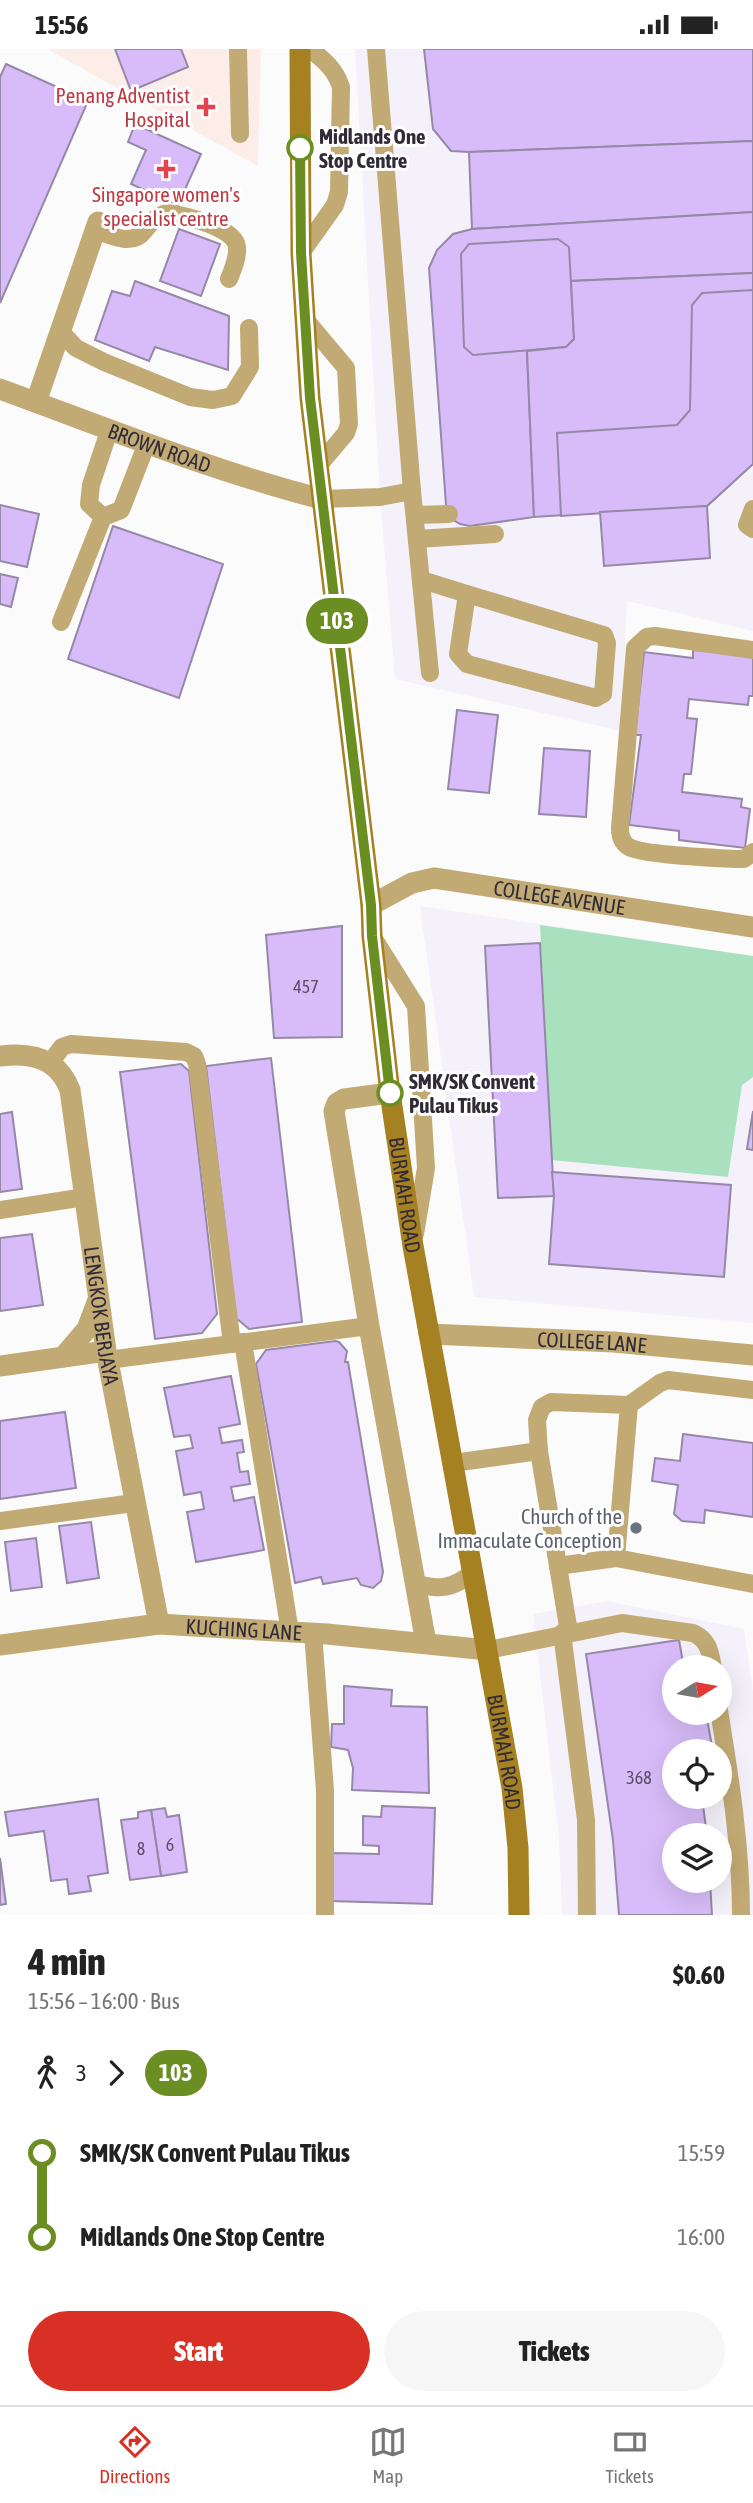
<!DOCTYPE html>
<meta charset="utf-8">
<style>
:root{--surface:#fff;--page:#f6f6f6;--text:#222;--muted:#767676;--line:#e0e0e0;--accent:#d93025}
body{margin:0;font-family:"Asap Condensed",sans-serif;background:var(--page);color:var(--text);height:100vh;display:flex;flex-direction:column;font-size:26px;white-space:nowrap}
*{box-sizing:border-box;margin:0}
p{font-size:23px;color:var(--muted)}
.icon{flex:none;width:38px;height:38px;fill:none;stroke:currentColor;stroke-width:2;stroke-linecap:round;stroke-linejoin:round}
.map{position:relative;height:1866px;overflow:hidden}
.details{display:flex;flex-direction:column;background:var(--surface);flex:1}
.details>*{flex:none}
.badge{padding:0 14px;border-radius:23px;font-size:24px;line-height:46px}
.needle{width:46px;rotate:79deg}
.buttons{position:absolute;left:662px;top:1606px;display:grid;gap:14px}
.buttons a{display:grid;place-items:center;width:70px;height:70px;border-radius:50%;background:var(--surface);box-shadow:0 7px 28px #0002;font-size:35px}
.map>.badge{position:absolute;translate:-50% -50%;box-shadow:0 0 0 4px #fff}
.legs{display:flex;align-items:center;gap:10px;height:77px;padding:0 28px;font-size:23px}
.legs p{margin-inline-start:auto}
.overview{display:flex;align-items:center;justify-content:space-between;height:119px;padding:0 28px}
h1{font-size:38px;font-weight:800;line-height:52px}
.action{display:flex;gap:14px;margin-top:auto;padding:14px 28px}
.action a{flex:1;height:80px;border-radius:42px;background:var(--accent);color:#fff;font-size:28px;font-weight:800;line-height:80px;text-align:center}
.action a+a{background:var(--page);color:var(--text)}
ul{padding:0 28px;list-style:none}
li{display:flex;align-items:center;gap:24px;height:84px;font-size:26px}
li i{display:grid;place-items:center;width:10px;height:100%;margin:0 9px;background:currentColor}
li i::after{content:'';width:18px;height:18px;margin:-9px;border:5px solid;border-radius:50%;background:var(--surface)}
li p{margin-inline-start:auto}
li:first-child i{background:linear-gradient(#0000 50%,currentColor 0)}
li:last-child i{background:linear-gradient(currentColor 50%,#0000 0)}
.status{display:flex;justify-content:space-between;align-items:center;height:49px;padding:0 35px;background:var(--surface);direction:ltr}
.status svg{height:19px;fill:currentColor}
.menu{display:flex;justify-content:space-around;align-items:center;height:98px;border-top:2px solid var(--line);background:var(--surface);font-size:19px;color:var(--muted)}
.menu a{display:grid;justify-items:center;gap:4px}
.menu .current{color:var(--accent)}
.map>svg:first-child{display:block}
</style>
<div class="status"><b>15:56</b><svg viewBox="0 0 49 12"><path d="M0 12V9h3v3zM5 12V6h3v6zM10 12V3h3v9zM15 12V0h3v12zM26 1h20v11H26zM47 4h2v5h-2z"/></svg></div>
<div class="map">
<svg width="753" height="1866" viewBox="0 0 753 1866">
<rect width="100%" height="100%" fill="#fbfbfb"/>
<g fill="#f5f1fa" fill-rule="evenodd">
<path d="M355,0H753V582L627,552L621,682L395,630L380,448Z"/>
<path d="M420,857L753,907V1274L474,1248Z"/>
<path d="M607,1552L744,1580L753,1642V1866H562L559,1789L533,1565ZM674,1619H719V1664H674ZM674,1703H719V1748H674ZM674,1787H719V1832H674Z"/>
</g>
<path fill="#fdede8" d="M47,0H261L258,117Z"/>
<path fill="#a9e1be" d="M540,876L753,907V1028L742,1036L728,1128L552,1111Z"/>
<g fill="#d8bcf9" stroke="#9688a7" stroke-width="2">
<path d="M115,0H181L188,18L131,42Z"/>
<path d="M424,0H753V92L469,103L451,102L433,80Z"/>
<path d="M6,15L88,52L0,254V28Z"/>
<path d="M135,75L201,105L178,156L131,135L146,101L128,93Z"/>
<path d="M753,92V163L472,180L469,103Z"/>
<path d="M753,163V224L571,232L574,290L566,298L527,302L534,468L470,477L460,475L450,469L446,456L429,219L437,201L453,185L472,180Z"/>
<path d="M179,180L220,195L201,247L160,232Z"/>
<path d="M558,190L569,198L574,290L566,298L473,306L464,298L461,205L469,195Z"/>
<path d="M753,224V415L707,457L534,468L527,302L566,298L574,290L571,232Z"/>
<path d="M135,232L229,267L228,321L155,298L149,312L95,291L112,242L130,247Z"/>
<path d="M753,241V415L707,457L561,467L557,384L677,376L690,361L692,256L702,244Z"/>
<path d="M0,456L39,465L27,518L0,512Z"/>
<path d="M707,457L710,509L604,517L600,463Z"/>
<path d="M113,477L223,515L179,649L68,610Z"/>
<path d="M0,525L18,529L11,558L0,555Z"/>
<path d="M693,601L753,607V647H749L748,656L689,650L687,669L697,670L691,725H684L682,743L742,750L741,758L750,760L745,799L679,791V782L629,776L641,686H635L644,603L693,609Z"/>
<path d="M457,661L498,666L489,744L448,740Z"/>
<path d="M544,699L590,702L586,768L539,765Z"/>
<path d="M342,877V988L274,989L266,886Z"/>
<path d="M540,894L554,1147L498,1149L485,897Z"/>
<path d="M271,1009L302,1273L249,1280L236,1269L206,1017Z"/>
<path d="M181,1015L189,1022L217,1265L202,1284L155,1290L120,1023Z"/>
<path d="M753,1062V1101L747,1100Z"/>
<path d="M12,1063L22,1140L0,1143V1065Z"/>
<path d="M552,1123L731,1136L724,1228L549,1215L554,1147Z"/>
<path d="M32,1185L43,1256L0,1262V1189Z"/>
<path d="M335,1292L339,1293L347,1302L345,1313H348L383,1523L381,1532L373,1539L361,1536L357,1529L323,1535L321,1528L295,1534L256,1315L266,1301Z"/>
<path d="M231,1327L240,1375L219,1379L222,1394L242,1391L244,1403L237,1404L240,1423L248,1422L250,1435L231,1438L234,1452L254,1448L264,1501L196,1513L187,1463L204,1460L201,1443L184,1446L176,1402L193,1399L190,1386L174,1388L164,1339Z"/>
<path d="M65,1363L76,1439L0,1450V1372Z"/>
<path d="M683,1385L753,1394V1468L705,1461L704,1474L682,1472L674,1465L678,1436L652,1432L655,1409L680,1412Z"/>
<path d="M91,1473L99,1529L67,1534L59,1477Z"/>
<path d="M36,1489L42,1538L11,1542L5,1493Z"/>
<path d="M679,1591L684,1619H674V1664H706L713,1703H674V1748H702L707,1787H674V1832H710L712,1866H619L613,1791L586,1605Z"/>
<path d="M344,1637L392,1641L391,1657L427,1658L429,1744L352,1741L353,1719L348,1701L331,1698L332,1675H344Z"/>
<path d="M98,1750L108,1824L88,1827L91,1842L69,1845L67,1830L51,1832L44,1782L9,1787L5,1763Z"/>
<path d="M382,1757L435,1759L432,1855L330,1852L332,1804L379,1805V1797L363,1796V1767L381,1768Z"/>
<path d="M165,1759L167,1768L179,1766L187,1823L161,1827L151,1761Z"/>
<path d="M151,1761L161,1827L130,1831L121,1771L138,1769V1763Z"/>
<path d="M0,1809L6,1855L0,1856Z"/>
</g>
<g fill="none" stroke-linecap="round" stroke-linejoin="round">
<g stroke="#c2aa74" stroke-width="18">
<path d="M238,0L240,85"/>
<path d="M376,0L412,442L430,624"/>
<path d="M95,181C110,186 132,198 144,182C152,173 154,168 166,164C183,166 235,178 237,198C238,209 233,220 229,230"/>
<path d="M301,204L335,156L339,143L341,38C335,20 325,12 310,0"/>
<path d="M304,269L346,319L349,375L346,384L319,416"/>
<path d="M60,282L76,299L104,313L190,348L213,351L232,347L250,318L249,279"/>
<path d="M322,450L380,448L412,442"/>
<path d="M753,460L747,476L753,480"/>
<path d="M415,466L449,465"/>
<path d="M103,468L89,455L91,436L109,382"/>
<path d="M417,490L495,485"/>
<path d="M422,531L467,545"/>
<path d="M467,545L604,586L607,594L603,645L596,649L467,615L458,605Z"/>
<path d="M61,573L103,468L121,461L147,394"/>
<path d="M753,601L655,587L647,588L635,599L620,779C620,787 622,794 629,798C642,806 716,809 736,810H744L753,803"/>
<path d="M374,890L416,957L426,1119L415,1185"/>
<path d="M50,1014L62,998L71,995L186,1003L194,1007L197,1015L232,1295"/>
<path d="M0,1161L85,1148"/>
<path d="M243,1293L290,1583"/>
<path d="M108,1311L369,1277"/>
<path d="M551,1353L629,1356L616,1509L558,1517L539,1402L537,1371L542,1358Z"/>
<path d="M629,1356L660,1334L668,1331L753,1341"/>
<path d="M453,1414L539,1402"/>
<path d="M0,1472L134,1454"/>
<path d="M616,1509L753,1535"/>
<path d="M558,1517L569,1583"/>
<path d="M416,1534C438,1542 454,1539 472,1524"/>
<path d="M313,1584L325,1741V1866"/>
<path d="M562,1584L586,1771L587,1866"/>
<path d="M488,1601L622,1574L693,1584C709,1591 710,1603 713,1619"/>
<path d="M719,1661C730,1729 741,1797 741,1866"/>
</g>
<g stroke="#c2aa74" stroke-width="21">
<path id="s1" d="M0,340C107,379 212,422 322,450"/>
<path d="M36,353L98,173"/>
<path id="s2" d="M371,856L412,834L434,829L753,878"/>
<path id="s3" d="M0,1007C31,1003 58,1009 70,1041L106,1302L159,1575"/>
<path d="M390,1044L344,1050L337,1054L334,1062L369,1277L426,1594"/>
<path id="s4" d="M429,1285L614,1293L753,1306"/>
<path d="M63,1308L87,1280L98,1251"/>
<path d="M0,1317L106,1302"/>
<path id="s5" d="M0,1596L159,1575L327,1585L488,1601"/>
</g>
<path stroke="#a58122" stroke-width="21" id="s6" d="M300,0L301,204L310,349L371,856L372,887L390,1044L413,1197L512,1739L518,1799L519,1866"/>
</g>
<g fill="none" stroke-linecap="round" stroke-linejoin="round">
<g stroke="#fff" stroke-width="16">
<path id="line-1" d="M300,99L301,204L310,349L371,856L372,887L390,1044"/>
</g>
<use href="#line-1" stroke="#6b8e23" stroke-width="10"/>
</g>
<g fill="#e0444e" stroke="#fff" stroke-width="2.5">
<path d="M202.5 47.5h7v7h7v7h-7v7h-7v-7h-7v-7h7z"/>
<path d="M162.5 109.5h7v7h7v7h-7v7h-7v-7h-7v-7h7z"/>
</g>
<g fill="#fff" stroke="#6b8e23" stroke-width="3.5">
<circle cx="300" cy="99" r="12"/>
<circle cx="390" cy="1044" r="12"/>
</g>
<circle fill="#6b7280" stroke="#fff" stroke-width="2.5" cx="636" cy="1479" r="7"/>
<g text-anchor="middle" dominant-baseline="central" stroke-width="6" stroke-linejoin="round" paint-order="stroke">
<g font-size="18" fill="#5b4f68">
<text x="306" y="937">457</text>
<text x="639" y="1728">368</text>
<text x="170" y="1795">6</text>
<text x="141" y="1799">8</text>
</g>
<g font-size="21" fill="#be3a42" stroke="#fff" text-anchor="end">
<text x="190" y="46">Penang Adventist<tspan x="190" dy="24">Hospital</tspan></text>
<text x="166" y="145" text-anchor="middle">Singapore women's<tspan x="166" dy="24">specialist centre</tspan></text>
</g>
<g font-size="21" font-weight="bold" fill="#312b38" stroke="#fff" text-anchor="start">
<text x="319" y="87">Midlands One<tspan x="319" dy="24">Stop Centre</tspan></text>
<text x="409" y="1032">SMK/SK Convent<tspan x="409" dy="24">Pulau Tikus</tspan></text>
</g>
<g font-size="21" fill="#312b38" stroke="#fff">
<text stroke="none"><textPath href="#s1" startOffset="170">BROWN ROAD</textPath></text>
<text stroke="none"><textPath href="#s2" startOffset="196">COLLEGE AVENUE</textPath></text>
<text stroke="none"><textPath href="#s6" startOffset="1152">BURMAH ROAD</textPath></text>
<text stroke="none"><textPath href="#s3" startOffset="313">LENGKOK BERJAYA</textPath></text>
<text stroke="none"><textPath href="#s4" startOffset="163">COLLEGE LANE</textPath></text>
<text stroke="none"><textPath href="#s5" startOffset="245">KUCHING LANE</textPath></text>
<text stroke="none"><textPath href="#s6" startOffset="1718">BURMAH ROAD</textPath></text>
</g>
<g font-size="21" fill="#5b616d" stroke="#fff" text-anchor="end">
<text x="622" y="1467">Church of the<tspan x="622" dy="24">Immaculate Conception</tspan></text>
</g>
</g>
</svg>
<div class="buttons">
<a><svg class="needle" viewBox="-14 -14 28 28"><path d="M0-13l5 13h-10z" fill="#e53935"/><path d="M0 13l5-13h-10z" fill="#767676"/></svg></a>
<a><svg class="icon" aria-label="locate" viewBox="0 0 24 24"><circle cx="12" cy="12" r="6"/><path d="M12 2v4M12 18v4M2 12h4M18 12h4"/></svg></a>
<a><svg class="icon" aria-label="layers" viewBox="0 0 24 24"><path d="M12 4l9 5-9 5-9-5zM3 14l9 5 9-5"/></svg></a>
</div>
<b class="badge" style="left:337px;top:572px;background:#6b8e23;color:#fff">103</b>
</div>
<section class="details">
<div class="overview"><div><h1>4 min</h1><p>15:56 – 16:00 · Bus</p></div><b>$0.60</b></div>
<div class="legs"><svg class="icon" aria-label="walk" viewBox="0 0 24 24"><circle cx="13" cy="4" r="2"/><path d="M13 8l-2 6 4 7M11 14l-3 7M7 12l3-4h3l4 4"/></svg>3<svg class="icon" aria-label="forward" viewBox="0 0 24 24"><path d="M9 5l7 7-7 7"/></svg><b class="badge" style="background:#6b8e23;color:#fff">103</b></div>
<ul>
<li><i style="color:#6b8e23"></i><b>SMK/SK Convent Pulau Tikus</b><p>15:59</p></li>
<li><i style="color:#6b8e23"></i><b>Midlands One Stop Centre</b><p>16:00</p></li>
</ul>
<div class="action"><a>Start</a><a>Tickets</a></div>
</section>
<nav class="menu">
<a class="current"><svg class="icon" aria-label="directions" viewBox="0 0 24 24"><path d="M12 3l9 9-9 9-9-9zM9 14v-3h6M13 9l2 2-2 2"/></svg>Directions</a>
<a><svg class="icon" aria-label="map" viewBox="0 0 24 24"><path d="M3 6l6-2 6 2 6-2v14l-6 2-6-2-6 2zM9 4v14M15 6v14"/></svg>Map</a>
<a><svg class="icon" aria-label="tickets" viewBox="0 0 24 24"><path d="M3 7h18v10H3zM15 7v10"/></svg>Tickets</a>
</nav>
